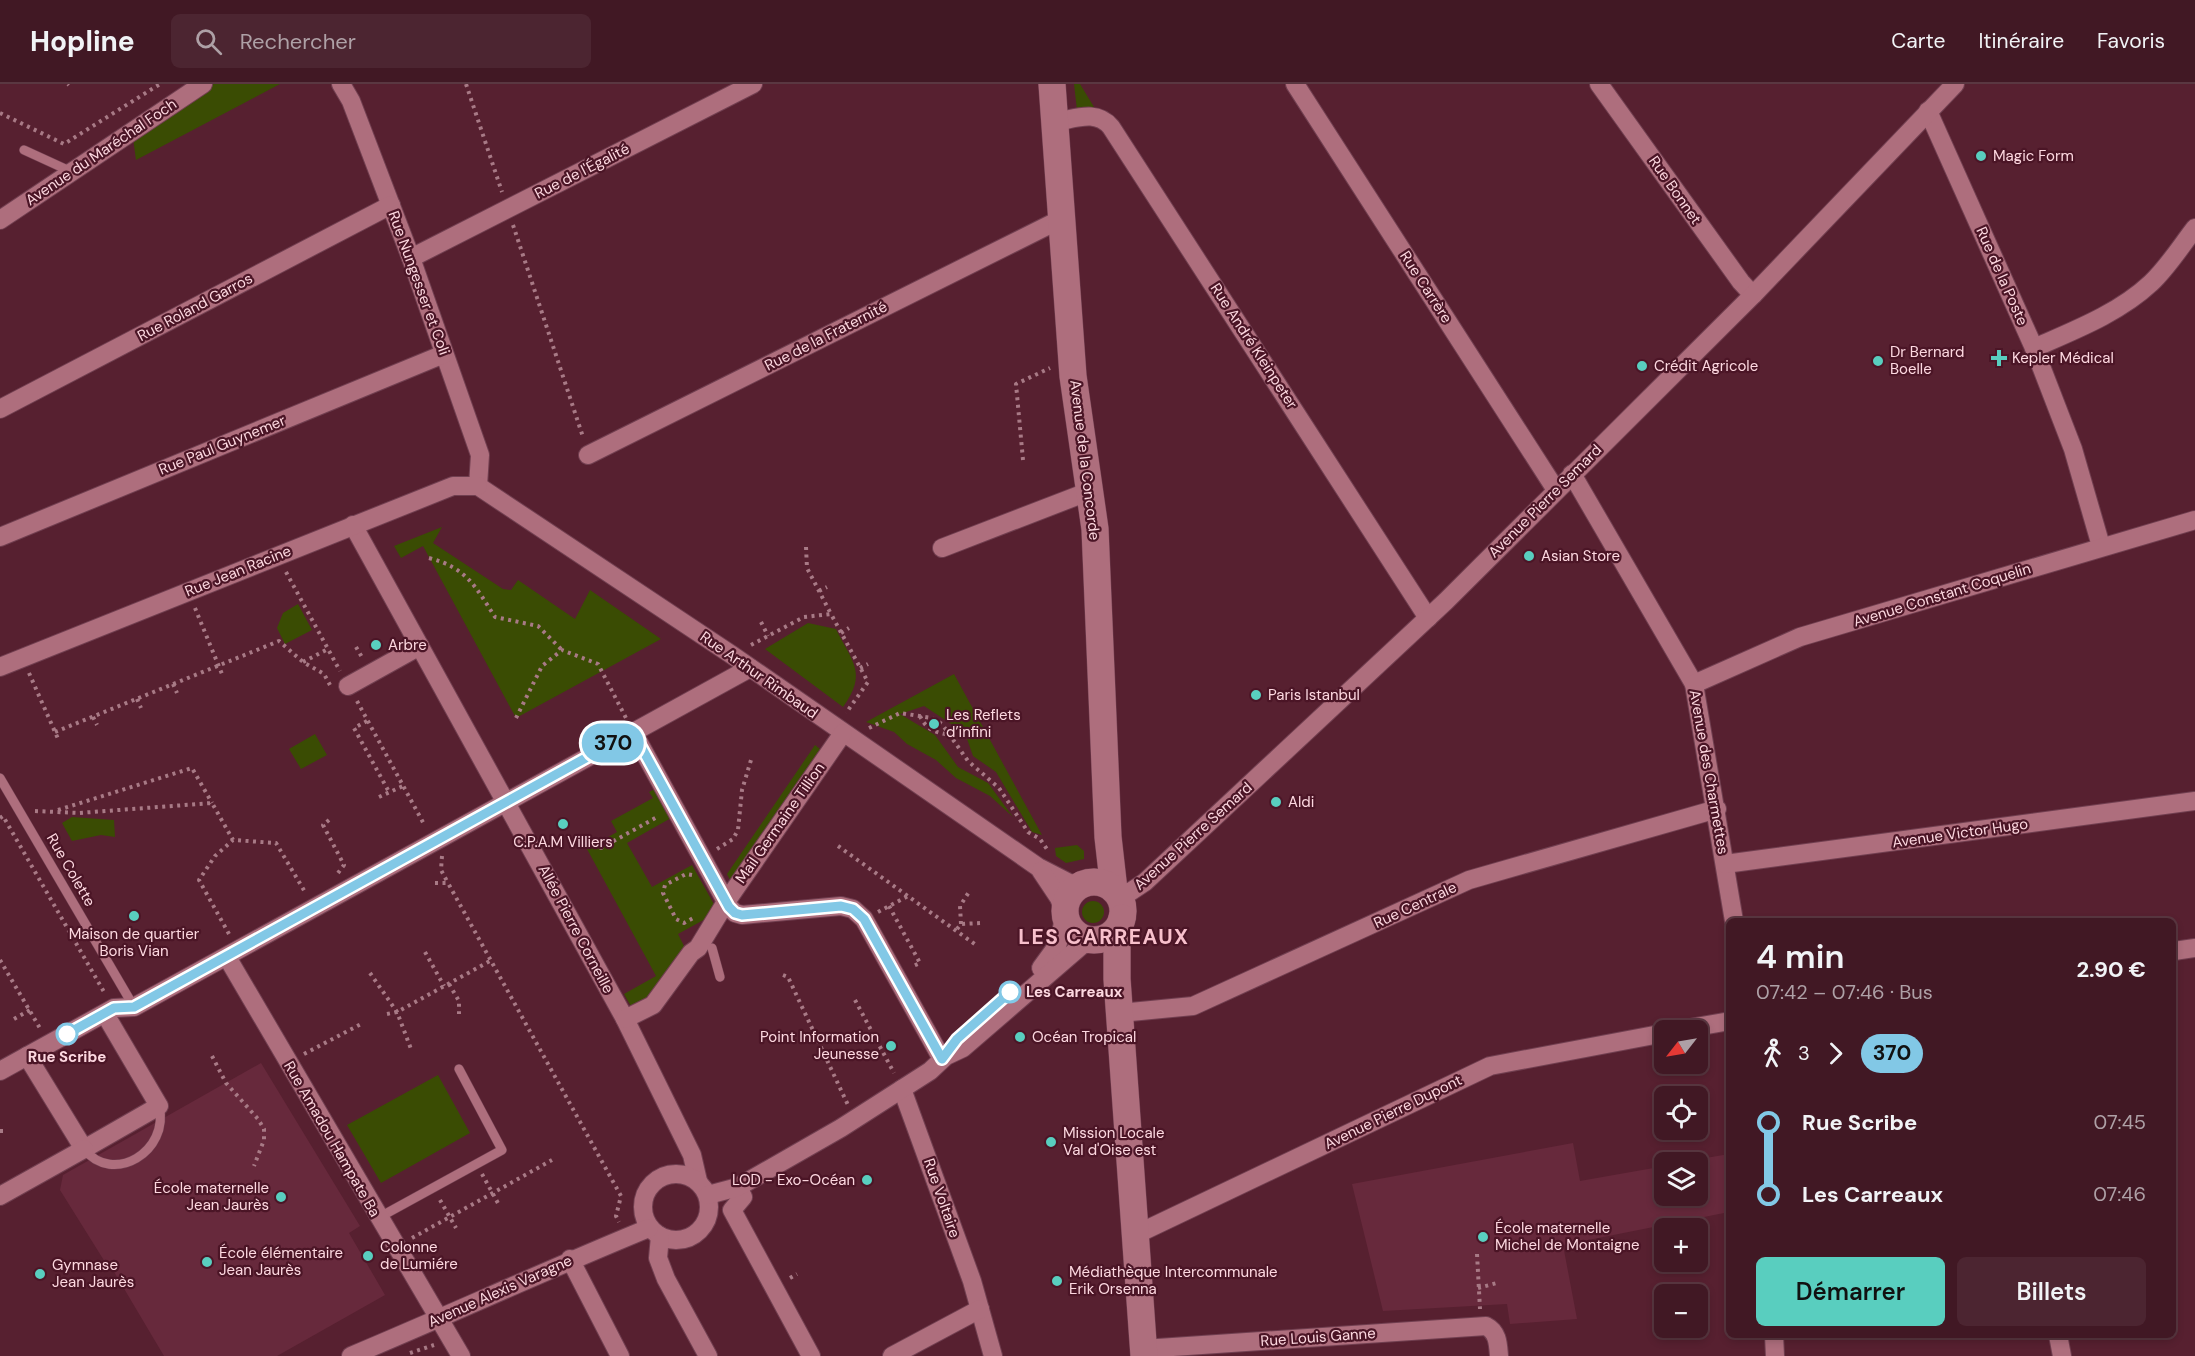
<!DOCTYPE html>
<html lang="fr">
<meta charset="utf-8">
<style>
:root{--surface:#411824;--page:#4c2531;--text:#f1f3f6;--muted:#aea0a6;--line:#5a3741;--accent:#59cebf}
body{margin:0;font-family:"DM Sans",sans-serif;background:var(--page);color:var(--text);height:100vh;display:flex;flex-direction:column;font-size:22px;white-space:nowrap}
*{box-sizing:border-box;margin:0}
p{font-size:20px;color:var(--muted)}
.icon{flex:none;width:33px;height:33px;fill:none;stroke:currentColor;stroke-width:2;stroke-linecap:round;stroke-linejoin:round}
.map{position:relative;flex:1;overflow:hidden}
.details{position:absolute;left:1726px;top:834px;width:450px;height:420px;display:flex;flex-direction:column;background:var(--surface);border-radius:9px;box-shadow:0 3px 9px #0003,0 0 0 2px var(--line)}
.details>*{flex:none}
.badge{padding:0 12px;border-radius:20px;font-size:21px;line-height:39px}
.needle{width:39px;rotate:239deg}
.tools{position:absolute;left:1654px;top:936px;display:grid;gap:12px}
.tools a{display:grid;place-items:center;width:54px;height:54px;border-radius:9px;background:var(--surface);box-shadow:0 3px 9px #0003,0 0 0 2px var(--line);font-size:30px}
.map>.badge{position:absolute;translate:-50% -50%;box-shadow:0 0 0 3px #fff}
.legs{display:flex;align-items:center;gap:9px;height:66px;padding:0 30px;font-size:20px}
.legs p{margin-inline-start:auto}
.overview{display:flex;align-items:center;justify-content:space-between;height:102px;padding:0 30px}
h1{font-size:33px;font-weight:600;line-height:45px}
.primary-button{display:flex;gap:12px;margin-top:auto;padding:12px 30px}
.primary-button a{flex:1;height:69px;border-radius:9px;background:var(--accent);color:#111;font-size:24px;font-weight:600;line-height:69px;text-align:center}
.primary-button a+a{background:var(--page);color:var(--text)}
ul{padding:0 30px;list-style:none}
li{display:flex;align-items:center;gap:21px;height:72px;font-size:22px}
li i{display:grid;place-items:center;width:9px;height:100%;margin:0 8px;background:currentColor}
li i::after{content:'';width:15px;height:15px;margin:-8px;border:4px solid;border-radius:50%;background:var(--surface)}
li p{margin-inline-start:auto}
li:first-child i{background:linear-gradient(#0000 50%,currentColor 0)}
li:last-child i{background:linear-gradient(currentColor 50%,#0000 0)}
header{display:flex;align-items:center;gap:36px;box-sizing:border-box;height:84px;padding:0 30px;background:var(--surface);border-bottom:2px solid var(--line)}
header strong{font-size:28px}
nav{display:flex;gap:33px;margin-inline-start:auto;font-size:21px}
.search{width:420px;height:54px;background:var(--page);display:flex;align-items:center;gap:15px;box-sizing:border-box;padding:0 21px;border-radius:9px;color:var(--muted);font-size:22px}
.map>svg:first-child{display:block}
</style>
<header>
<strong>Hopline</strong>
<div class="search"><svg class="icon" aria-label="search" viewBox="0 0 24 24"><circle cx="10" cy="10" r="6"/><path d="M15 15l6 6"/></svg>Rechercher</div>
<nav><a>Carte</a><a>Itinéraire</a><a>Favoris</a></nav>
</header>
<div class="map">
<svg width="2195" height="1272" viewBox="0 0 2195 1272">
<rect width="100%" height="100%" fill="#572030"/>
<g fill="#67293c">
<path d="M261,979L360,1142L349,1149L385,1211L277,1272H164L113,1186H110L60,1106L63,1091Z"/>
<path d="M1573,1059L1580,1097L1665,1082V1112H1698V1078H1683L1729,1070V1128L1563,1161L1577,1235L1510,1240L1507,1220L1383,1227L1352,1100Z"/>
</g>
<g fill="#3a4c03">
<path d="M213,0H280L136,76L133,54Z"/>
<path d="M1074,0H1080L1094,23L1077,26Z"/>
<path d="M442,443L433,459L503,505L511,506L518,496L575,535L590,506L661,555L516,634L423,462L401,474L394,462Z"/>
<path d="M298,520L312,546L285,560L277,544L283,529Z"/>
<path d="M808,539L836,545C852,578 868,589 843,623L765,565Z"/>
<path d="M954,590L1042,751L1032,748L996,688L973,672L965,649L924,622L900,630L935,651L958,683L988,699L1013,733L990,712L956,694L936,676L907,660L894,648L866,638Z"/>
<path d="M315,650L327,671L301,685L289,665Z"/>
<path d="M815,661L820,665L730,796L727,790Z"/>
<path d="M655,705L671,734L627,759L652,803L692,781L715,822L709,833L678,850L686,866L654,912L632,924L624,910L656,892L587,765L617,748L611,737L653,714L649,708Z"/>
<path d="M72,733L114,736L115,753L101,751L72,757L62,739Z"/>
<path d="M1077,761L1084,767V775L1066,779L1056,772L1055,764Z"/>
<circle cx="1093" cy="828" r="11"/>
<path d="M438,991L470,1049L381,1099L347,1041Z"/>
</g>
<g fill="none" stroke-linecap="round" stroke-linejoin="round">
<g stroke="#713f50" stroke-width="10">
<g id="lane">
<path d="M24,66L72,88"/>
<path d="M0,694L134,923"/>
<path d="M712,864L720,893"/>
<path d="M84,1065C113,1102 170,1067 159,1022"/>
<path d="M378,1134L502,1066L459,985"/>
</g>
</g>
<g stroke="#713f50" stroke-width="20">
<g id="street">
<path d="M341,0L351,17L411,174L480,371L478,402"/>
<path d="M1295,0L1556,406"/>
<path d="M1599,0L1741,198L1753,211"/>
<path d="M1928,27L2034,264L2073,365L2101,462"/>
<path d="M1055,38C1075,35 1096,25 1111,43L1428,534"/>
<path d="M0,136L203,0"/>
<path d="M411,174L753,0"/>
<path d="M2034,264C2075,246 2119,229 2151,199C2168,183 2181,162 2195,144"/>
<path d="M0,325L391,121"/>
<path d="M588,371L1063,134"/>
<path d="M1572,390L1694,600L1734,837"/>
<path d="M478,402L732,571L1038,783L1077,803"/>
<path d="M353,441L625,935L692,1071L698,1097"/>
<path d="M0,453L444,270"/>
<path d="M942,464L1090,407"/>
<path d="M0,583L453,402H478"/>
<path d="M1694,600L1800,553L2195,436"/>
<path d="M348,602L420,562"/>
<path d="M633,648L729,823L735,829L742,831L841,822L853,825L864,835L942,975"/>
<path d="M1725,780L2195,717"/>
<path d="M1041,787L1059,814L1064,827"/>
<path d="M1116,809L1130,808L1145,798L1446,517L1753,211L1955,0"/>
<path d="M2174,867L2195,864"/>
<path d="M227,873L461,1272"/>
<path d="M1041,884L1057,862L1065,833"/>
<path d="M1120,929L1193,922L1469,796L1717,725"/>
<path d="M625,935L653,921L691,869L698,864L726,818L843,649"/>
<path d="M1679,946L1730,937"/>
<path d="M27,972L84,1065L159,1022L105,930"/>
<path d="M0,987L114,924L134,923L750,584"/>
<path d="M902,1005L972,1197L993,1272"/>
<circle cx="676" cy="1123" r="33"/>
<path d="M738,1103L743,1113L732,1126L811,1272"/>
<path d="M708,1111L738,1103L841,1044L930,987L946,972L963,964L1088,856"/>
<path d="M0,1112L84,1065"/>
<path d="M1135,1151L1490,982L1665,949"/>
<path d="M660,1152L658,1174L666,1195L708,1272"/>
<path d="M570,1175L620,1272"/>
<path d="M1774,1251L1775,1272"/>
<path d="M2058,1251L2062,1272"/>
<path d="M1143,1265L1486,1242C1498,1248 1498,1260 1499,1272"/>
<path d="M351,1272C451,1230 549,1185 649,1144"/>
<path d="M892,1272L980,1225"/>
</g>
</g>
<g stroke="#713f50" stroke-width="28">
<g id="secondary">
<path d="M1052,0L1073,292L1095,445L1108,753L1114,806"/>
<circle cx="1094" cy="827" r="29"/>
<path d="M1122,834L1117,853V895L1144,1272"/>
</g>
</g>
<g stroke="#a87a86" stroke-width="4" stroke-dasharray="3 4.5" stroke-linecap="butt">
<path d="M68,0L69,1"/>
<path d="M466,0L502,108"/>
<path d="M0,29L64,60L160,0"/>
<path d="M513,141L583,353"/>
<path d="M1023,376L1016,300L1050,284"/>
<path d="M806,463L807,484L831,530"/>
<path d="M429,474C467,484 475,502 495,533L538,542L562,566"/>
<path d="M286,488L340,587"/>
<path d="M819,507L827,503"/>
<path d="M195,524L222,590"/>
<path d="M761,538L768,552"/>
<path d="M841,549L849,544"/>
<path d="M751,561L804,533L831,530L868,598L846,629"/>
<path d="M356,563L363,575"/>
<path d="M303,578L328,565"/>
<path d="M860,584L868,580"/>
<path d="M29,589L59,657"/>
<path d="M173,600L177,609"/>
<path d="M137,615L141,624"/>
<path d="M357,617L425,742"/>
<path d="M920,632C926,646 937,649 951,651"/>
<path d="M93,633L97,641"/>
<path d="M516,634L542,582L562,566L598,580L626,634"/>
<path d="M367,637L354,644L389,708"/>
<path d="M869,644L900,629L932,634L942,640L968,677L999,704L1028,748L1040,755L1049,768"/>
<path d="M55,648L279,557L303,578L324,590L330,601"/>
<path d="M379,713L403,702"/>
<path d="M58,726L192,684L212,719"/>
<path d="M35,727L79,729L212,719L233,756L276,759L305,808"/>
<path d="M0,734L3,732L104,908"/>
<path d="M329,736L323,741L344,781L338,789"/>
<path d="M593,761L601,764L659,732"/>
<path d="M838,762L976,861"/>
<path d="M717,765L733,755L738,746L742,706L751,676"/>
<path d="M442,772L441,786L448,799"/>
<path d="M692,791L686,790L665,801L663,809L676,835L684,839L695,833"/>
<path d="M435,799H448L621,1112L616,1132L619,1138"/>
<path d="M889,822L920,879L911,883"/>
<path d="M878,828L908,812"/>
<path d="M961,840L960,822L969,808"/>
<path d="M957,845L961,840L980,839"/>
<path d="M229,850L199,796L215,772L233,756"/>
<path d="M425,868L444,902"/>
<path d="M0,876L41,946"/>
<path d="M370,889L397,928L411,965"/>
<path d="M783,891L788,893L848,1021"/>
<path d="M449,900L459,917V930"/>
<path d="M855,916L894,989"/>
<path d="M387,930L397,928L490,877"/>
<path d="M14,935L30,926"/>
<path d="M304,970L363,939"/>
<path d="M212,972L226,999L258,1035L264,1045V1056L254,1082"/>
<path d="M0,1047H6"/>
<path d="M482,1090L499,1121"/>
<path d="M440,1116L456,1144"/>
<path d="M412,1154L552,1076"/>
<path d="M1477,1170L1480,1225"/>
<path d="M790,1194L797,1190"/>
<path d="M1478,1204L1497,1199"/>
<path d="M410,1269L434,1261"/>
</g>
<use href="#lane" stroke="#ae6e7d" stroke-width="9"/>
<use href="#street" stroke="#ae6e7d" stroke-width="18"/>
<use href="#secondary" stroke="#ae6e7d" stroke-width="27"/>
</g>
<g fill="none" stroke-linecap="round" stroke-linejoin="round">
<g stroke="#fff" stroke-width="14">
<path id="line-1" d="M67,950L114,924L134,923L633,648L729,823L735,829L742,831L841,822L853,825L864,835L942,975L957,955L1010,908"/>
</g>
<use href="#line-1" stroke="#82c8e6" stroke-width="9"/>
</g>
<g fill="#59cebf" stroke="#4b1526" stroke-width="2">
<circle cx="1981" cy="72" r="6"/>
<path d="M1996 265h6v6h6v6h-6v6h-6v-6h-6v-6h6z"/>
<circle cx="1878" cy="277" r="6"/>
<circle cx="1642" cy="282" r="6"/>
<circle cx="1529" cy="472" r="6"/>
<circle cx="376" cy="561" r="6"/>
<circle cx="1256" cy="611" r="6"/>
<circle cx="934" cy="640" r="6"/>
<circle cx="1276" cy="718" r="6"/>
<circle cx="563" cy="740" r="6"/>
<circle cx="134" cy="832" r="6"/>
<circle cx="1020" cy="953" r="6"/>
<circle cx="891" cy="962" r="6"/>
<circle cx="1051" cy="1058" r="6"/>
<circle cx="867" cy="1096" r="6"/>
<circle cx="281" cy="1113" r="6"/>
<circle cx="1483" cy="1153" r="6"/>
<circle cx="368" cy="1172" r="6"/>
<circle cx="207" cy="1178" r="6"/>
<circle cx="40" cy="1190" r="6"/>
<circle cx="1057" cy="1197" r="6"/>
</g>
<g fill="#fff" stroke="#82c8e6" stroke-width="3">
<circle cx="1010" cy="908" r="10"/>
<circle cx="67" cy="950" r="10"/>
</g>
<g text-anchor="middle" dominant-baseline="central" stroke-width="4.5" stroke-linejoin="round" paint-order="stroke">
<g font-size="15" fill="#fdd8e0" stroke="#4b1526">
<text transform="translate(101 68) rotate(-34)">Avenue du Maréchal Foch</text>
<text transform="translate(582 87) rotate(-27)">Rue de l'Égalité</text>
<text transform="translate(1675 106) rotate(55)">Rue Bonnet</text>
<text transform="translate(2002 192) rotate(66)">Rue de la Poste</text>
<text transform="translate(419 199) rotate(70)">Rue Nungesser et Coli</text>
<text transform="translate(1426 203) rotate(57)">Rue Carrère</text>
<text transform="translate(195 223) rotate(-28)">Rue Roland Garros</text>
<text transform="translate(826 252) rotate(-27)">Rue de la Fraternité</text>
<text transform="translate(1254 262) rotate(57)">Rue André Kleinpeter</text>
<text transform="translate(222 361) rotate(-22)">Rue Paul Guynemer</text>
<text transform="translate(1085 376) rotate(83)">Avenue de la Concorde</text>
<text transform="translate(1545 417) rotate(-45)">Avenue Pierre Semard</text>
<text transform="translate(238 487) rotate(-22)">Rue Jean Racine</text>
<text transform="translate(1942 511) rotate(-17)">Avenue Constant Coquelin</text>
<text transform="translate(759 591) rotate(35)">Rue Arthur Rimbaud</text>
<text transform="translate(1709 688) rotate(80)">Avenue des Charmettes</text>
<text transform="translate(780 739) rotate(-55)">Mail Germaine Tillion</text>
<text transform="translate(1960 749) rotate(-8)">Avenue Victor Hugo</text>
<text transform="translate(1193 752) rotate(-42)">Avenue Pierre Semard</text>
<text transform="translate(71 786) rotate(60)">Rue Colette</text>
<text transform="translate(1415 821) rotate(-25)">Rue Centrale</text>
<text transform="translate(576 845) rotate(62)">Allée Pierre Corneille</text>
<text transform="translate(1393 1028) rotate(-26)">Avenue Pierre Dupont</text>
<text transform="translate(332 1055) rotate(60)">Rue Amadou Hampate Ba</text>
<text transform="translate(942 1114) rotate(71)">Rue Voltaire</text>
<text transform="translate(500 1207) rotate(-24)">Avenue Alexis Varagne</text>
<text transform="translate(1318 1253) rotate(-4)">Rue Louis Ganne</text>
</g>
<g font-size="15" fill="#fdd8e0" stroke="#4b1526" text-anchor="start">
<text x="1993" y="72">Magic Form</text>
<text x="1890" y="268">Dr Bernard<tspan x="1890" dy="17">Boelle</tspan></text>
<text x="2012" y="274">Kepler Médical</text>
<text x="1654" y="282">Crédit Agricole</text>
<text x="1541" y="472">Asian Store</text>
<text x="388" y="561">Arbre</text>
<text x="1268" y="611">Paris Istanbul</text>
<text x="946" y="631">Les Reflets<tspan x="946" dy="17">d’infini</tspan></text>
<text x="1288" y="718">Aldi</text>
<text x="563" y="758" text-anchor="middle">C.P.A.M Villiers</text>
<text x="134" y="850" text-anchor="middle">Maison de quartier<tspan x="134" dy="17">Boris Vian</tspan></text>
<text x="879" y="953" text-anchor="end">Point Information<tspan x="879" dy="17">Jeunesse</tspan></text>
<text x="1032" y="953">Océan Tropical</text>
<text x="1063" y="1049">Mission Locale<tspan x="1063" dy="17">Val d'Oise est</tspan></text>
<text x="855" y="1096" text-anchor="end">LOD - Exo-Océan</text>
<text x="269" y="1104" text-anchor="end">École maternelle<tspan x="269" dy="17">Jean Jaurès</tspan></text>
<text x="1495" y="1144">École maternelle<tspan x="1495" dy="17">Michel de Montaigne</tspan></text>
<text x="380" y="1163">Colonne<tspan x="380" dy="17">de Lumiére</tspan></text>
<text x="219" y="1169">École élémentaire<tspan x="219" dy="17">Jean Jaurès</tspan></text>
<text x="52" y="1181">Gymnase<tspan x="52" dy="17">Jean Jaurès</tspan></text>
<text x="1069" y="1188">Médiathèque Intercommunale<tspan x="1069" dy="17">Erik Orsenna</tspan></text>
</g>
<g font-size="15" font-weight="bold" fill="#fdd8e0" stroke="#4b1526" text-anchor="start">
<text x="1026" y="908">Les Carreaux</text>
<text x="67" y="973" text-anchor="middle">Rue Scribe</text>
</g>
<g font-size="21" font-weight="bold" letter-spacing="1.5" fill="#f8c0cc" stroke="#4b1526">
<text x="1104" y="853">LES CARREAUX</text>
</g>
</g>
</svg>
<div class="tools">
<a><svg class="needle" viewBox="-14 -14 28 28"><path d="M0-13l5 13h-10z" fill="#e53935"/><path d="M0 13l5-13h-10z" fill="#aea0a6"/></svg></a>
<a><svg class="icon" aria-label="locate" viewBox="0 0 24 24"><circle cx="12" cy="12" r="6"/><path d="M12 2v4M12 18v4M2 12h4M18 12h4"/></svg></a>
<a><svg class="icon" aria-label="layers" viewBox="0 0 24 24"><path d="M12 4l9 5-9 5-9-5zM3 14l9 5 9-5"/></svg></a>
<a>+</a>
<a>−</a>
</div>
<b class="badge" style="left:613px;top:659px;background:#82c8e6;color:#111">370</b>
<section class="details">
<div class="overview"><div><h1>4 min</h1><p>07:42 – 07:46 · Bus</p></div><b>2.90 €</b></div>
<div class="legs"><svg class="icon" aria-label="walk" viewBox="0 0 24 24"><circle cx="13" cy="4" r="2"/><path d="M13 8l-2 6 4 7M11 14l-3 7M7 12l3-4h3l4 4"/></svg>3<svg class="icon" aria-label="forward" viewBox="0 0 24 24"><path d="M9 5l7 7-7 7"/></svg><b class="badge" style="background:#82c8e6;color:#111">370</b></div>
<ul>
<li><i style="color:#82c8e6"></i><b>Rue Scribe</b><p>07:45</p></li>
<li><i style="color:#82c8e6"></i><b>Les Carreaux</b><p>07:46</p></li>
</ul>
<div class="primary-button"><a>Démarrer</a><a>Billets</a></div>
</section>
</div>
